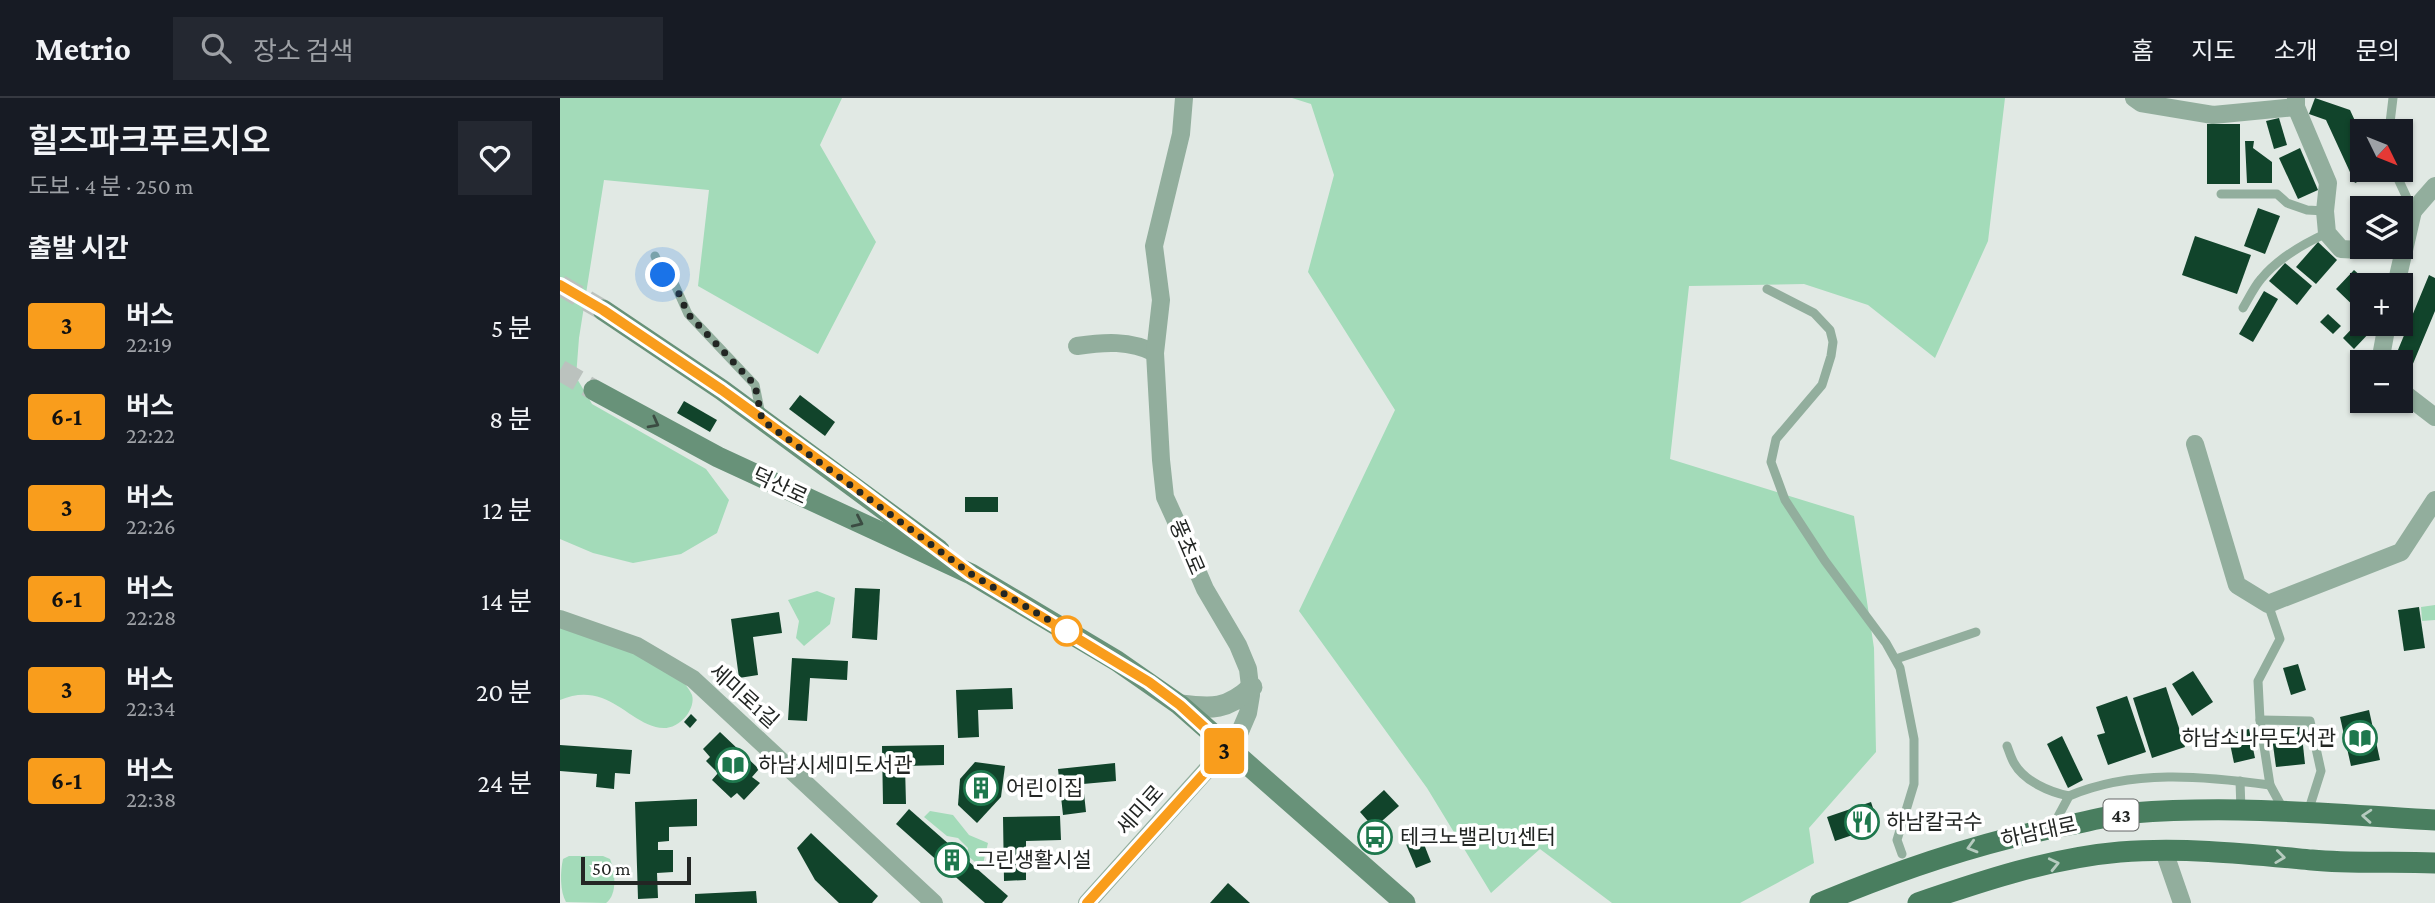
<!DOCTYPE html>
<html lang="ko">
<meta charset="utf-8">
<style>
:root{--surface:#171b24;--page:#242831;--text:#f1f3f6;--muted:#9ea1a6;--line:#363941}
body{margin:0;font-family:"Crimson Pro","Noto Sans KR",serif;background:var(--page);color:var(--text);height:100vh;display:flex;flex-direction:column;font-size:26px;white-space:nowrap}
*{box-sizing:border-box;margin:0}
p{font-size:23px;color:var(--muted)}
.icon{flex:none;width:38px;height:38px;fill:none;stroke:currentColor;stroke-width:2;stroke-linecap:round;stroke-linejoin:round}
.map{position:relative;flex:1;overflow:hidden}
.side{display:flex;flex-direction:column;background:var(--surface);width:560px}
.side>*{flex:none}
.badge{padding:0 14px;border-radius:5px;font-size:24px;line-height:46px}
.needle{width:46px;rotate:133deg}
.controls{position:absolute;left:1790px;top:21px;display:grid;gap:14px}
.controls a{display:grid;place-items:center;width:63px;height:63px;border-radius:0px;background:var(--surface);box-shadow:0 2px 5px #0004;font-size:35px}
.scale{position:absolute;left:21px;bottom:18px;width:110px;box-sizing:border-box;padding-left:7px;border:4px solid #232624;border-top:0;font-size:19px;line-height:24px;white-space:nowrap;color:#232624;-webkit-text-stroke:5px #fff;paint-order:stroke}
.you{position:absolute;width:35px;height:35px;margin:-18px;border:5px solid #fff;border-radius:50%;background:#1a73e8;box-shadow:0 0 0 10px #1a73e833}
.map>.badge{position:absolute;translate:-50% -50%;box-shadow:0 0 0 4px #fff}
h2{padding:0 28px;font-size:26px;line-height:63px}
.round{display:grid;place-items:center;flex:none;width:74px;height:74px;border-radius:0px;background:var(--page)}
.overview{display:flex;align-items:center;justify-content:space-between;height:119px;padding:0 28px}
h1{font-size:33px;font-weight:600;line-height:52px}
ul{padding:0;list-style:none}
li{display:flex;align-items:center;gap:21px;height:91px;padding:0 28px}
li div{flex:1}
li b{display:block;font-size:26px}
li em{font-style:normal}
li .badge{min-width:77px;font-weight:700;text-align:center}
header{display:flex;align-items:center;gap:42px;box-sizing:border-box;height:98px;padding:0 35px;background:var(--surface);border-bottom:2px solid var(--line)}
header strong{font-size:33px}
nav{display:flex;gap:38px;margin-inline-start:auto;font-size:24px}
.search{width:490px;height:63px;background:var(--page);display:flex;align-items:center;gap:18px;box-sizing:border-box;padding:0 24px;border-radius:0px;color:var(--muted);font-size:26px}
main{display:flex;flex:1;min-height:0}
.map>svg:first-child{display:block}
</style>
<header>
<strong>Metrio</strong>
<div class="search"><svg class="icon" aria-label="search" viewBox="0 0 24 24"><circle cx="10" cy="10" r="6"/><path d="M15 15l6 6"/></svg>장소 검색</div>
<nav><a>홈</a><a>지도</a><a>소개</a><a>문의</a></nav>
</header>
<main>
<section class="side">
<div class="overview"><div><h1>힐즈파크푸르지오</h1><p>도보 · 4 분 · 250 m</p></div><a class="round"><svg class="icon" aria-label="heart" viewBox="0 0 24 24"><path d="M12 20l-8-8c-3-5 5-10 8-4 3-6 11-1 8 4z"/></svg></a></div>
<h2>출발 시간</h2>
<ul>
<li><span class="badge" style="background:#f99d1c;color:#111">3</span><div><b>버스</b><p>22:19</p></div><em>5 분</em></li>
<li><span class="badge" style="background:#f99d1c;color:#111">6-1</span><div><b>버스</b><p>22:22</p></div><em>8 분</em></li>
<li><span class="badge" style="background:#f99d1c;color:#111">3</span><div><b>버스</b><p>22:26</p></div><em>12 분</em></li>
<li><span class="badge" style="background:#f99d1c;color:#111">6-1</span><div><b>버스</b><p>22:28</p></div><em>14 분</em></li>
<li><span class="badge" style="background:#f99d1c;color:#111">3</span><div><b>버스</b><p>22:34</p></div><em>20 분</em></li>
<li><span class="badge" style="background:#f99d1c;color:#111">6-1</span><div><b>버스</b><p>22:38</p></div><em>24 분</em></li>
</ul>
</section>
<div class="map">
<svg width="1875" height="805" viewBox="0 0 1875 805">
<rect width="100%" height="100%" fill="#e1e9e4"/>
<g fill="#a3dbb9">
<path d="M0,0H282L260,47L316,144L258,256L138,188L149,92L44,82L19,240L16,279L32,306L146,371L169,402L157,435L121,456L73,465L33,455L0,441Z"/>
<path d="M732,0H1445L1428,143L1375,260L1308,207L1244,186L1129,188L1110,361L1294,418L1314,550L1316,654L1249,730L1254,765L1180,805H1052L980,751L931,795L867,690L739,513L835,312L748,174L774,77L751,6Z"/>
<path d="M257,493L275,500L270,526L244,548L236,540L239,523L228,502Z"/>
<path d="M1875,507V522L1862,523L1861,509Z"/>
<path d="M0,528C29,538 122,567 132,597C134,604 131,611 127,617C100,651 69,609 42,600C27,595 15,596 0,602Z"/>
<path d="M370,713L393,717L409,737L428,745L422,770L407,757L408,750L398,740L387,738L364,719Z"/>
<path d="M9,758H43L50,761C55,773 58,796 46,805L6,804C0,794 0,774 3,761Z"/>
</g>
<g fill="#11442b">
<path d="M1755,0L1790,12L1802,38V72H1818L1819,74L1795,85L1766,22L1749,16Z"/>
<path d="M1719,20L1727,47L1714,51L1706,23Z"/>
<rect x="1647" y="26" width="33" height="60"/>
<path d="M1685,43H1694L1693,50L1712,64V85H1687Z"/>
<path d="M1740,50L1758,92L1738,101L1719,60Z"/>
<path d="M1698,110L1720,118L1705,156L1684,148Z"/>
<path d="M1635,138L1691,157L1677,196L1622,177Z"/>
<path d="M1758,144L1777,162L1756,186L1736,169Z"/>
<path d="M1725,165L1752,188L1737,207L1709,183Z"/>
<path d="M1794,172L1811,187H1802V216L1776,191Z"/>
<path d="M1869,177L1875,180V213L1847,280L1841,277V264H1833Z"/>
<path d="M1704,193L1718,201L1693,244L1679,236Z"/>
<path d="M1768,216L1781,228L1773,236L1760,224Z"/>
<path d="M1801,221L1802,226H1806L1812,232L1794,251L1783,240Z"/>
<path d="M240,297L275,324L265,338L229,311Z"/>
<path d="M124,303L157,322L150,334L117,315Z"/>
<rect x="405" y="399" width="33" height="15"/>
<path d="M295,490L320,491L317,542L292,540Z"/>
<path d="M1859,509L1865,550L1844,553L1838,512Z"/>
<path d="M219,514L222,535L193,539L198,577L179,580L171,521Z"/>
<path d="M232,560L288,563L287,582L250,580L247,623L228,622Z"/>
<path d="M1738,566L1746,592L1731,597L1723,570Z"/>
<path d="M1633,573L1653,604L1632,618L1612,586Z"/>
<path d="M1606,589L1625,649L1592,660L1573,600Z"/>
<path d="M452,590L453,611L418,612L419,639L398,640L396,592Z"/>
<path d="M1567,598L1586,654L1548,667L1537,637L1545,635L1536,609Z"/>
<path d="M1809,612L1820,662L1791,668L1780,619Z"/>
<path d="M131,616L137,622L130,630L124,624Z"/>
<path d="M1741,629L1745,666L1716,669L1711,632Z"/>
<path d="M1689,631L1695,660L1674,665L1668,636Z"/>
<path d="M160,634L199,671L192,679L200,685L184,702L177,695L171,700L152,682L158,675L146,663L150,659L143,651Z"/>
<path d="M1502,638L1523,682L1508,690L1487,646Z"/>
<path d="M0,647L72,652L70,676L55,675L54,691L36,689L37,676L0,673Z"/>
<path d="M384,647V667L345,668L346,706H323L322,648Z"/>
<path d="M415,664L445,668L441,699L417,725L398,707L400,681Z"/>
<path d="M555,665L556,683L523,686L526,714L503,717L498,671Z"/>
<path d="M824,692L839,708L814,730L800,714Z"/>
<path d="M137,701V728L109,729V743L98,744V752H113V774L97,775L98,800L78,801L75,704Z"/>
<path d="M1311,704L1319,728L1275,743L1267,719Z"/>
<path d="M349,711L448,798L442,805H425L336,726Z"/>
<path d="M500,718L501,742L466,743V782L444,783L443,719Z"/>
<path d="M856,726L871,764L856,770L840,732Z"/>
<path d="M251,735L318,798L312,805H279L255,782L237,750Z"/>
<path d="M668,785L690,805H650Z"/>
<path d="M196,793L197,805H135V796Z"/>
</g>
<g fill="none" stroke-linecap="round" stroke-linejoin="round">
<g stroke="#bbc2be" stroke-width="21" stroke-dasharray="21 10" stroke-linecap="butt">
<path d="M0,187L43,212"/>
<path d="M0,272L34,292"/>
</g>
<g stroke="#92ae9d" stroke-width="9">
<path d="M1829,33L1833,0"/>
<path d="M1834,72L1853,113"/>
<path d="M1661,96H1717L1727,105L1747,112L1765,113"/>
<path d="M95,158L103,177L115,187L128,216L195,287L201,317"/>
<path d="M1207,191L1254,215L1270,232L1273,244L1271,258L1262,287L1216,341L1211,364L1225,402L1265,463L1326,545L1340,570L1354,641V686L1337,742L1342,756"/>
<path d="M1683,210C1689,200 1694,189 1701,181C1718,160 1743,146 1767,135"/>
<path d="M1708,506L1720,541L1698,583L1700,622L1710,687L1723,711"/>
<path d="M1336,561L1416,534"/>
<path d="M1700,622L1750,623L1761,673L1748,714"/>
<path d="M1447,648C1449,653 1451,660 1454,665C1464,683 1489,694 1509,698"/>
<path d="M1680,683L1681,712"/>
<path d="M1494,726L1509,698C1572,671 1643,678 1710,687"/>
</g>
<g stroke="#92ae9d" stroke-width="18">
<path d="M1574,0L1581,5L1653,17L1736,9"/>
<path d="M1736,0V9L1768,85L1765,113L1767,135L1781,151L1800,152L1804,149"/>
<path d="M1844,120L1853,113L1875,88"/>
<path d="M1836,187L1853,113"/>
<path d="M517,248C544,244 570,242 595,255"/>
<path d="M1820,264L1827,226"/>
<path d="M1841,293L1875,319"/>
<path d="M1635,346L1677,487L1708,506L1841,454L1875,402"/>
<path d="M0,521L77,548L133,581L374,805"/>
<path d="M1604,753L1622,805"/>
<path d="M527,805L679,636L688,615L691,597L688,571L678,547L645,491L615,421L605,399L601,362L595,255L601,202L594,148L621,36L624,0"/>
</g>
<path stroke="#92ae9d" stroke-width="21" d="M620,607C652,611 667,612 692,589"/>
<g stroke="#689279" stroke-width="21">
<path d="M43,212L162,292L379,452"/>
<path d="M34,292L158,359L411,476L557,563L620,607L845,805"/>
</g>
<g stroke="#497e5f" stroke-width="21">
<path d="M1260,805C1341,771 1422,743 1509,727C1529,723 1551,717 1572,715C1673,707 1774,716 1875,722"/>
<path d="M1358,805C1422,783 1491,760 1560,754C1624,749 1688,756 1752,762C1793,766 1834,763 1875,765"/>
</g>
</g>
<defs><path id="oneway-chevron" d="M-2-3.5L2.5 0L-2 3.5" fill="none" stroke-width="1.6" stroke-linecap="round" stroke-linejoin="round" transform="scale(1.75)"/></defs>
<g stroke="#3b4c42">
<use href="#oneway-chevron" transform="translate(94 325) rotate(28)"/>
<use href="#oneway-chevron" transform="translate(298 424) rotate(25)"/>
</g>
<g stroke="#b6cbbf">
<use href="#oneway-chevron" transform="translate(1807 718) rotate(-176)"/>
<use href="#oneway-chevron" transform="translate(1412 749) rotate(164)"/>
<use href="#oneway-chevron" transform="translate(1720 759) rotate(7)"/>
<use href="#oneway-chevron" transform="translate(1494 766) rotate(-13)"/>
</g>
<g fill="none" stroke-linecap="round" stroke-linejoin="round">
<g stroke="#fff" stroke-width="16">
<path id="line" d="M0,187L43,212L162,292L293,387L411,476L589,584L620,607L667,650L527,805"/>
</g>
<use href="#line" stroke="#f99d1c" stroke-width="10"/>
<path stroke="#232624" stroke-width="7" stroke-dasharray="0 12.6" d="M103,177L115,187L128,216L195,287L202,322L411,476L507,533"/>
</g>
<defs>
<g id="library-ring" transform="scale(1.75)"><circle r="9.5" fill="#fff" stroke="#1e784d" stroke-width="1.5"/><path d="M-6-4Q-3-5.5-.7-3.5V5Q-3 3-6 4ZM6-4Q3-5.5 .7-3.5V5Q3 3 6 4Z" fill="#1e784d"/></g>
<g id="building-ring" transform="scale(1.75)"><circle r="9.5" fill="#fff" stroke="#1e784d" stroke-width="1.5"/><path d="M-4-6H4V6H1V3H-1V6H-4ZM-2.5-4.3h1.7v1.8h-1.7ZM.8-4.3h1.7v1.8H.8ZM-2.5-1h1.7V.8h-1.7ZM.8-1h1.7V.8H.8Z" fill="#1e784d"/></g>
<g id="restaurant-ring" transform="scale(1.75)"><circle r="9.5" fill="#fff" stroke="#1e784d" stroke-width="1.5"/><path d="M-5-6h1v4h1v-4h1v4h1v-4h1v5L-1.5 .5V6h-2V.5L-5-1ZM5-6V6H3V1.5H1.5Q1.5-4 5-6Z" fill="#1e784d"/></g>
<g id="bus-ring" transform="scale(1.75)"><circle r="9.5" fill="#fff" stroke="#1e784d" stroke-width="1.5"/><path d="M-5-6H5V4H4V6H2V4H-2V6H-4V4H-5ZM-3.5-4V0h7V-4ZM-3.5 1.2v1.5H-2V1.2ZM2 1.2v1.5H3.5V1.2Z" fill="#1e784d"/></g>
</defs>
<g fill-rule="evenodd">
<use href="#library-ring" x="1800" y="640"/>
<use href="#library-ring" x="173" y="667"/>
<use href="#building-ring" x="421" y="690"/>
<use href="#restaurant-ring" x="1302" y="724"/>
<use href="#bus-ring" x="815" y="739"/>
<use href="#building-ring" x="392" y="762"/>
</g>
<circle fill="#fff" stroke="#f99d1c" stroke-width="3.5" cx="507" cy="533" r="14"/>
<g text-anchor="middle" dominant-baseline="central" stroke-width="7" stroke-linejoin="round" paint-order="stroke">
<rect fill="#fff" stroke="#656766" stroke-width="2" x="1543.5" y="701.5" width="35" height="31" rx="5"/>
<g font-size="19" font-weight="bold" fill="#232624">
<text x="1561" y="717">43</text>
</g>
<g font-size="21" fill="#232624" stroke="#fff">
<text transform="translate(220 388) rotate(25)">덕산로</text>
<text transform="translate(627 449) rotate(67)">풍초로</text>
<text transform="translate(184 598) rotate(42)">세미로1길</text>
<text transform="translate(580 712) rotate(-48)">세미로</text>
<text transform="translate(1479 734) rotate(-12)">하남대로</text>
</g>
<g font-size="21" fill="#232624" stroke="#fff" text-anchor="start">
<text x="1776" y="640" text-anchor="end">하남소나무도서관</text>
<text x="198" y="667">하남시세미도서관</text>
<text x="446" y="690">어린이집</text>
<text x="1326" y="724">하남칼국수</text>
<text x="840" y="739">테크노밸리U1센터</text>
<text x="416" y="762">그린생활시설</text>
</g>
</g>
</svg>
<div class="controls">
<a><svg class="needle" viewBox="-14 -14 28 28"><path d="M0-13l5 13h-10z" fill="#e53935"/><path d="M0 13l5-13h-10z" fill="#9ea1a6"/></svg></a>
<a><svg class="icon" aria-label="layers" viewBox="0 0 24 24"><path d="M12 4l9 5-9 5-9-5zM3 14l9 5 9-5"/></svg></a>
<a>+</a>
<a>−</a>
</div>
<div class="scale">50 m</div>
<div class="you" style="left:103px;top:177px"></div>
<b class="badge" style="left:664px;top:653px;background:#f99d1c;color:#111">3</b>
</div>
</main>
